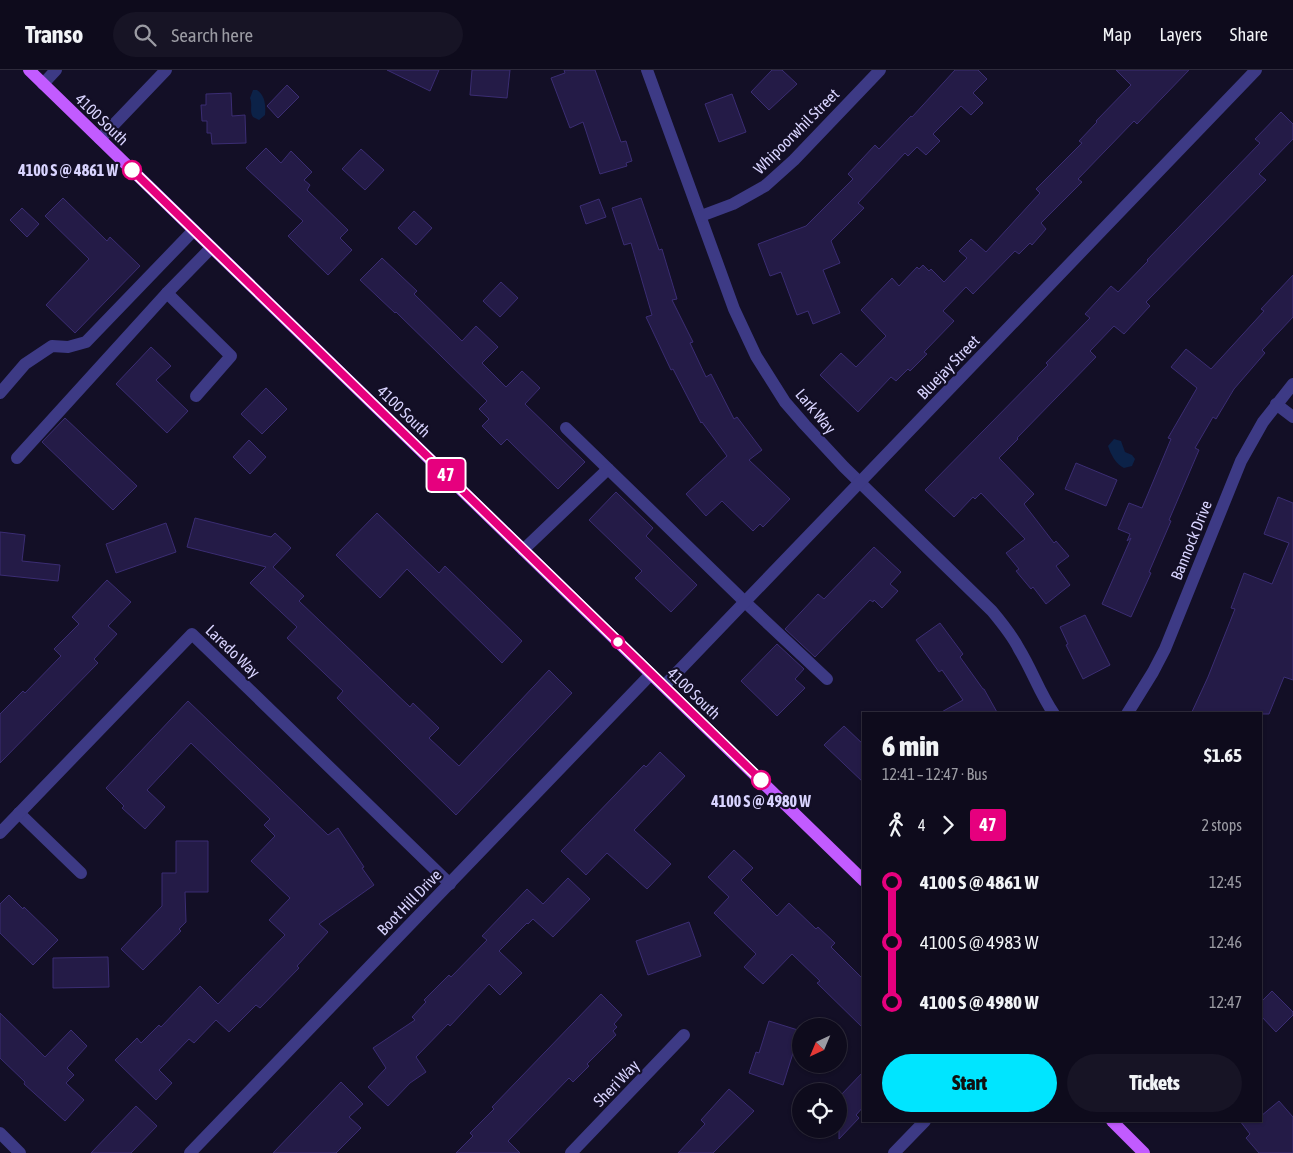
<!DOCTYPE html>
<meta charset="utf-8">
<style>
:root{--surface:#0e0b1c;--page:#171425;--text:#f1f3f6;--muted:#9b9ba3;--line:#2e2b3b;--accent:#00e5ff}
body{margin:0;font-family:"Asap Condensed",sans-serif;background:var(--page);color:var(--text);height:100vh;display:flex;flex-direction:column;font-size:19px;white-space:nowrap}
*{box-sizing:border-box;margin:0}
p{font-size:16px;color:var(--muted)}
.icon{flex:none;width:28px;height:28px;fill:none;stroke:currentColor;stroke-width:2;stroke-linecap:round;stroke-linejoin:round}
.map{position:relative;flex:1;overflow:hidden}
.sheet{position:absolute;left:862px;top:642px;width:400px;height:410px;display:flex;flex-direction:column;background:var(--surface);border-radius:0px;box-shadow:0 1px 4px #0004,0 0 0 1px var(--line)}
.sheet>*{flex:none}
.badge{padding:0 10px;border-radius:4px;font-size:18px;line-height:32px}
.needle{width:32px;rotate:224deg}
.controls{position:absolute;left:792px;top:948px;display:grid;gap:10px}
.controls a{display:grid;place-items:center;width:55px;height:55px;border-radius:50%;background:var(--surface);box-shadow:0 1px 4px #0004,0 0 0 1px var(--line);font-size:25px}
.map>.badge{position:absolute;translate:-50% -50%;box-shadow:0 0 0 2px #fff}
.legs{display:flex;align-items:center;gap:8px;height:55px;padding:0 20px;font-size:16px}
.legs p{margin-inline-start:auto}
.overview{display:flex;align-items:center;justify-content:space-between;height:85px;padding:0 20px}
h1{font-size:28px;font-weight:800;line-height:38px}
.cta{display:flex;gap:10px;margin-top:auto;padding:10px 20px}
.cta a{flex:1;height:58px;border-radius:30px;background:var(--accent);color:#111;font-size:20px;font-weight:800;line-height:58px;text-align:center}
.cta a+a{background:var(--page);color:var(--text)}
ul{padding:0 20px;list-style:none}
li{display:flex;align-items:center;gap:18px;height:60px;font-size:19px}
li i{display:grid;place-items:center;width:8px;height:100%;margin:0 6px;background:currentColor}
li i::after{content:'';width:12px;height:12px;margin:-6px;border:4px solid;border-radius:50%;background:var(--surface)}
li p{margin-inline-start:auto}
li:first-child i{background:linear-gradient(#0000 50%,currentColor 0)}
li:last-child i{background:linear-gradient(currentColor 50%,#0000 0)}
header{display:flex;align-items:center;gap:30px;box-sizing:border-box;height:70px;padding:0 25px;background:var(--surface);border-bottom:1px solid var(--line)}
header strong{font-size:24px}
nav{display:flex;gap:28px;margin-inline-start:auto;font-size:18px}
.search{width:350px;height:45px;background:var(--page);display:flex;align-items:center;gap:12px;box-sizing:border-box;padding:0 18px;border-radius:28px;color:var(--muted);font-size:19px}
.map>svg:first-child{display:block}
</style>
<header>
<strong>Transo</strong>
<div class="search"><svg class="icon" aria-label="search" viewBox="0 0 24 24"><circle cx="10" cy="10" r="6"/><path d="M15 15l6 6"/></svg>Search here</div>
<nav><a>Map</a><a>Layers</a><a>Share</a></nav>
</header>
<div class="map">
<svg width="1293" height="1083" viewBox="0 0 1293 1083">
<rect width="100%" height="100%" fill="#130f26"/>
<g fill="#0c2248">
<path d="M253,20H257C265,25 266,36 265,45L259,50L253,47C249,41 253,35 250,28Z"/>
<path d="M1114,369L1121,371L1125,382L1132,385L1135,389L1132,396L1124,398C1116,394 1111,385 1108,376Z"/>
</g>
<g fill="#241b47" stroke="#3b2d73">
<path d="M387,0H439L430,21Z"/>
<path d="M472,0H510L507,28L470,25Z"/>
<path d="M564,0H595L621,72L626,71L632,91L626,93L627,96L600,104L583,52L570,58L551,8L565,3Z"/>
<path d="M772,0H782L797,14L769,40L751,22Z"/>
<path d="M955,0H978L987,9L973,23L983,33L971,45L961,36L933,64L940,71L926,85L917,77L908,86L905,83L858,133L864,138L831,171L840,193L823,200L840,243L813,254L808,241L797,245L781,202L770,206L758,174L806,156L853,109L848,104L875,75L879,79L911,46L912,47Z"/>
<path d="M1116,0H1189L1137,54L1134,51L1078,109L1082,112L1041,153L1046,159L1032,175L1030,173L1019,184L1015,181L973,224L966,217L943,241L954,251L924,282L927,284L910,301L908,299L896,311L891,307L858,342L820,305L841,283L856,297L886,266L861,240L892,208L899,216L917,197L919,199L923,195L929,201L931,199L944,212L967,188L959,181L971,169L986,182L1040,123L1036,119L1082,73L1079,71L1097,52L1096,51L1131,15Z"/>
<path d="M287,15L299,27L278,48L267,36Z"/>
<path d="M231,23L232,46L245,45L246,73L212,74L211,63H207V51H202L201,35H206V24Z"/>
<path d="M732,24L746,62L719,72L705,34Z"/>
<path d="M1281,42L1293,54V69L1259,104L1266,110L1265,111L1146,232L1150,236L1124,264L1114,256L1090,281L1096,287L1017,368L1018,369L999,388L1034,424L1024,434L1054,473L1056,471L1069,486L1056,496L1070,515L1046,534L1033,517L1031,519L1016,501L1019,499L1006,483L1025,469L981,423L975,429L973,427L954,447L925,420L1048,295L1046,293L1090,248L1085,244L1111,216L1118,222L1148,191L1147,190L1260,73L1255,69Z"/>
<path d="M266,78L281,93L291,81L312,102L304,110L310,115L307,120L348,160L340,168L352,180L328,205L288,166L303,151L246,98Z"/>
<path d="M361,79L384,100L365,120L342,99Z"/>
<path d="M63,128L107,171L110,167L140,196L75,263L46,235L89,189L45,146Z"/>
<path d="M641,128L659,180L662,179L677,229L672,230L693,272L690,273L706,307L711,304L734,349L737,347L762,380L749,390L790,429L763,457L760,454L753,461L722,431L706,446L686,424L727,386L702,352L701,353L673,299L671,300L646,247L652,245L631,173L624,175L612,138Z"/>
<path d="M599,129L606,147L586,154L580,136Z"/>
<path d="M22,138L39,154L27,167L10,150Z"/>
<path d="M414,141L432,158L416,175L398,158Z"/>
<path d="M382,188L417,221L414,224L462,271L476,256L498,277L482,293L506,317L522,301L540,318L525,334L585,392L558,419L507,369L501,375L482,356L489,349L479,339L487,331L396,242L395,243L360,210Z"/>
<path d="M1293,205V247L1262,280L1265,283L1234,319L1216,349L1213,347L1195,378L1199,380L1169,450L1171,451L1149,502L1151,503L1131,547L1102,534L1131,468L1127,471L1130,464L1118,459L1129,433L1142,438L1171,369L1168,368L1197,318L1171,297L1186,279L1211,299L1264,241L1261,239Z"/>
<path d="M501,212L518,228L500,247L483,231Z"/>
<path d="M151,277L171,296L156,310L188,341L167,363L116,314Z"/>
<path d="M266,318L287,339L262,364L241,344Z"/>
<path d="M65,348L137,416L113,440L42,372Z"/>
<path d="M249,370L266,387L250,404L233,387Z"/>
<path d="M1076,393L1117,410L1106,436L1065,419Z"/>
<path d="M616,422L653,458L646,466L697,515L671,542L635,508L642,501L589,450Z"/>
<path d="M1278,427L1293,433V610L1284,607L1269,644H1191L1208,607L1235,539L1231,538L1244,503L1272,514L1289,473L1264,464Z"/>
<path d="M377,443L439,503L445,496L522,571L502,593L407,499L380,528L336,485Z"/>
<path d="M195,448L271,467L275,463L291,478L273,497L304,526L299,531L410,637L413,633L439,658L429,668L459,696L549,600L572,623L456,745L337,628L343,621L287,568L297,557L250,513L266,497L187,477Z"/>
<path d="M166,453L176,482L116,503L106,474Z"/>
<path d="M0,462L25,465L22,491L60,495L58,511L0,505Z"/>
<path d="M874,477L901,502L890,514L898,521L882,538L874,530L873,532L870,530L815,587L785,559L818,524L824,529Z"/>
<path d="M107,510L131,532L108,556L117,564L94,589L98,593L0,693V644L23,621L25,623L61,586L54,579L79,554L72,547Z"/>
<path d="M1085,545L1110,595L1083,609L1066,575L1068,574L1060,557Z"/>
<path d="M940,553L963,584L960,587L983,619H984L998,644H938L963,630L942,600L939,602L916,570Z"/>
<path d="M777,574L804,599L795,609L805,618L777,646L741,611Z"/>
<path d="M188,631L328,765L338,758L364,797L362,798L374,815L319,854L328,862L297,896L299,898L260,938L256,935L229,962L216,950L194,973L189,969L159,1000L172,1013L156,1030L115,990L137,968L141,973L159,955L161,957L200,916L218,934L285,865L269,850L290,828L251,791L275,766L264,755L270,749L191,673L147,720L165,737L145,759L122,738L124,736L106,718Z"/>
<path d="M844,656L864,675V713L824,675Z"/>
<path d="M660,682L685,706L634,760L671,794L647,819L607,783L586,805L561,781L644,695L646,697Z"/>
<path d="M176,771H208V822H185L186,852L179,859L181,861L143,900L121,879L162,836V803H176Z"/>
<path d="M734,780L753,798L741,810L777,846L789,833L816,859L818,857L835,873L831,877L864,910V959L817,913L820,911L792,884L763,914L744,897L756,884L714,843L729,827L708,807Z"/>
<path d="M568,808L590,829L553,867L533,849L528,854L527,853L499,881L522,903L500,925L489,914L450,956L448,954L416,987L426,1002L410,1013L388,1036L368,1017L386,998L373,978L415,950L412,947L426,932L424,930L449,905L451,907L487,870L482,866L527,819L543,834Z"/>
<path d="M9,825L23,839L24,837L58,870L33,895L0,863V834Z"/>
<path d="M689,852L701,886L648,905L636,871Z"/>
<path d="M108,887L109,917L53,918V888Z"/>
<path d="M1272,921L1293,942V945L1276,962L1261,946V932Z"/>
<path d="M601,924L622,945L614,954L617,957L613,961L616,965L587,994L589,996L573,1012L569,1008L508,1071L520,1083H456L473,1066L470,1063L494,1039L492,1037Z"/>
<path d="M0,943L45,987L71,960L87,976L67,998L74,1005L66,1013L84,1030L65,1051L24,1014L25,1012L0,988Z"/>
<path d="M769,951L801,961L795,984L793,983L783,1015L749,1003L756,982L759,983Z"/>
<path d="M864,1001V1036L856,1045L859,1048L839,1069V1027Z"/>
<path d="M341,1012L363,1034L349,1047L361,1058L336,1083H273Z"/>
<path d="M729,1019L754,1041L713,1083H678L705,1054L701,1050Z"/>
<path d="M1279,1031L1293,1047V1083H1259L1246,1068L1250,1064L1240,1051H1261V1046Z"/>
<path d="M136,1036L157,1056L131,1083H91Z"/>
</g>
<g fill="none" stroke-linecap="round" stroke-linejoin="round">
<g stroke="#3d3a85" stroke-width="12">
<path d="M647,0L734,239L756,286L785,332L805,355L844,397L992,541C1002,553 1012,565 1019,579C1032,600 1040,624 1054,644"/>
<path d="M43,14L56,0"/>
<path d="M100,69L166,0"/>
<path d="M701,146L733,134L765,116L794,90L880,0"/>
<path d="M167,223L231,286L196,326"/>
<path d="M0,323L25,294L52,276L68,277L86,272L194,160"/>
<path d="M1276,334L1293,347"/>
<path d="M566,358L745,532L827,609"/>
<path d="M17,388L167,223L211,178"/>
<path d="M523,480L608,399"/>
<path d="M664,616L1256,0"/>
<path d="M1127,644L1153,602L1165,579L1241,391L1263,352L1293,314"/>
<path d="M19,743L81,803"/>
<path d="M0,763L192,564L450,814"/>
<path d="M0,1063L20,1083"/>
<path d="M190,1083L651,604"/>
<path d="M571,1083L684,965"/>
<path d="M894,1083L925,1051"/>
</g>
<g stroke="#c25bff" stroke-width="12">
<path d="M29,0L864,811"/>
<path d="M1112,1051L1144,1083"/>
</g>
</g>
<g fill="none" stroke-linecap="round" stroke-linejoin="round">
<g stroke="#fff" stroke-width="11">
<path id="line-1" d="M132,100L761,710"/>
</g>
<use href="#line-1" stroke="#e6007e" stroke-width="8"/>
</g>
<g fill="#fff" stroke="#e6007e" stroke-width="2.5">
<circle cx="132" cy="100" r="9"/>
<circle cx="618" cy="572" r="6"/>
<circle cx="761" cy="710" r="9"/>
</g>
<g text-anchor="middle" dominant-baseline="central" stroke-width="4.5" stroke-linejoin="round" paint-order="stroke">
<g font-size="16" fill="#d9d4ff" stroke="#130f26">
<text transform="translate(102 49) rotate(44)">4100 South</text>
<text transform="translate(796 61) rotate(-45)">Whipoorwhil Street</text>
<text transform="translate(948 297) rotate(-46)">Bluejay Street</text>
<text transform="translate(404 341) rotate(44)">4100 South</text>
<text transform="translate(816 341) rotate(50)">Lark Way</text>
<text transform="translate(1191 470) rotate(-68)">Bannock Drive</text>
<text transform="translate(233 581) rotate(44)">Laredo Way</text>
<text transform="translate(694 623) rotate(44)">4100 South</text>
<text transform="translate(409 832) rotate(-46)">Boot Hill Drive</text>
<text transform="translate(616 1013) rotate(-46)">Sheri Way</text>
</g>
<g font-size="16" font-weight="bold" fill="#d9d4ff" stroke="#130f26" text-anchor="end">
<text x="118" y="100">4100 S @ 4861 W</text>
<text x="761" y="731" text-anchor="middle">4100 S @ 4980 W</text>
</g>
</g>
</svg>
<div class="controls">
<a><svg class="needle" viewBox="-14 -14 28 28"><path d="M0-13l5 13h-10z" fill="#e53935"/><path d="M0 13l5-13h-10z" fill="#9b9ba3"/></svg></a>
<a><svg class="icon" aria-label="locate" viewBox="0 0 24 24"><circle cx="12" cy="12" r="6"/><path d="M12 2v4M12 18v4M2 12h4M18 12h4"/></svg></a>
</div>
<b class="badge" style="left:446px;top:405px;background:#e6007e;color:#fff">47</b>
<section class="sheet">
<div class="overview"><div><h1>6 min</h1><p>12:41 – 12:47 · Bus</p></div><b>$1.65</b></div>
<div class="legs"><svg class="icon" aria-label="walk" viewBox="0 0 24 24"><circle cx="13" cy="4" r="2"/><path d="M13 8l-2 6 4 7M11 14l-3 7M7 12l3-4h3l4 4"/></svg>4<svg class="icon" aria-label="forward" viewBox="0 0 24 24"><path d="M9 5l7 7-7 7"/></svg><b class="badge" style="background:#e6007e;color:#fff">47</b><p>2 stops</p></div>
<ul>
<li><i style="color:#e6007e"></i><b>4100 S @ 4861 W</b><p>12:45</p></li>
<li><i style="color:#e6007e"></i><span>4100 S @ 4983 W</span><p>12:46</p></li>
<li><i style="color:#e6007e"></i><b>4100 S @ 4980 W</b><p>12:47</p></li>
</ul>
<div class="cta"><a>Start</a><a>Tickets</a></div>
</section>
</div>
